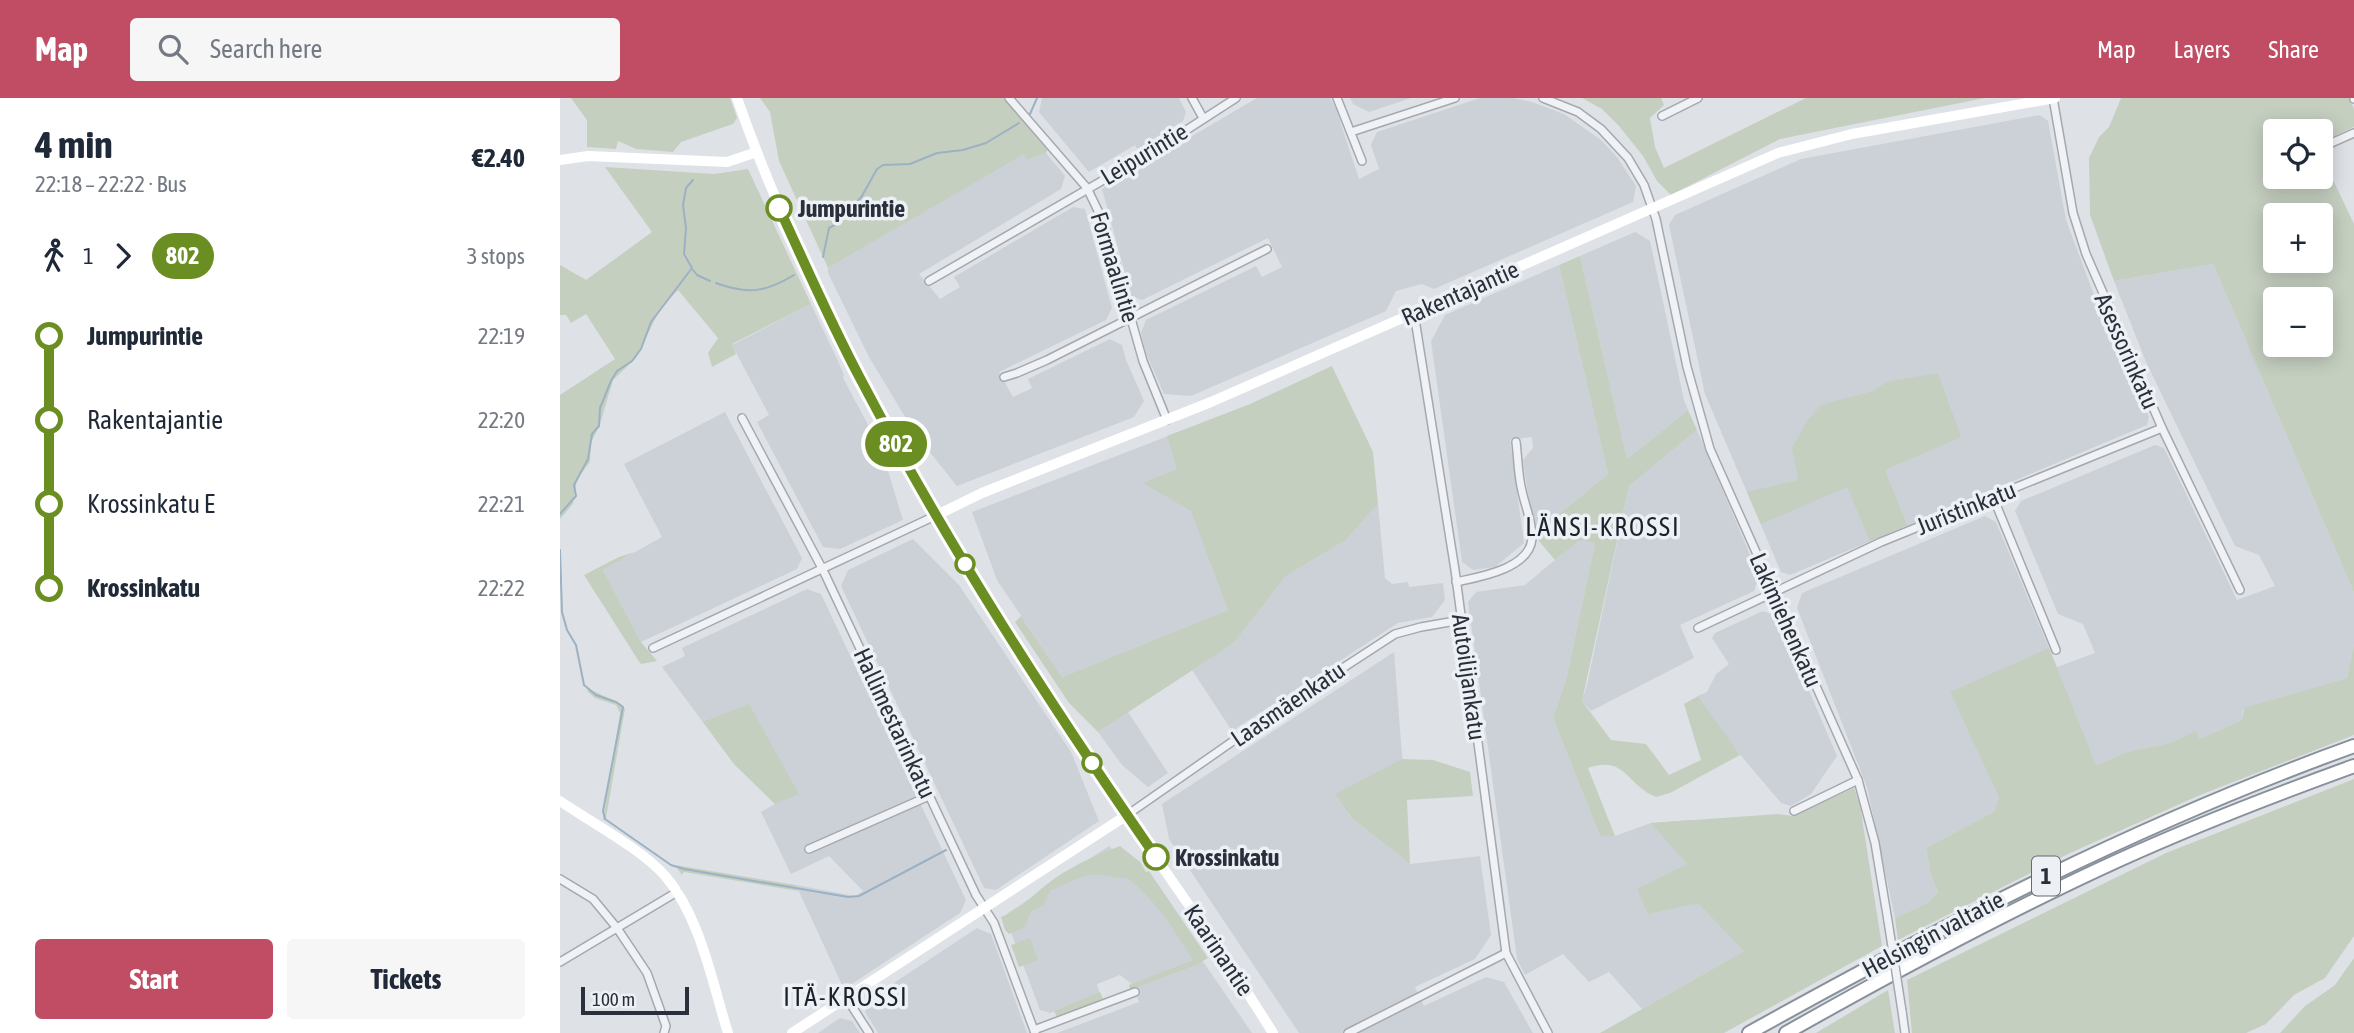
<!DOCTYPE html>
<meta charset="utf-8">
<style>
:root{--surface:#fff;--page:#f6f6f7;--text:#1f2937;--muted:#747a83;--accent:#c14d65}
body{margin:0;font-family:"Asap Condensed",sans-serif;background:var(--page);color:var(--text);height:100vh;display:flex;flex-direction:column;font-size:26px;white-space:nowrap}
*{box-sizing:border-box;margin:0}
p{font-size:23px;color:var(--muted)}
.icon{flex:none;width:38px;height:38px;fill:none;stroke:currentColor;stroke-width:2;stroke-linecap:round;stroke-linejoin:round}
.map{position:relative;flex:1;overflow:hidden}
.panel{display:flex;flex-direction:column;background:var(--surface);width:560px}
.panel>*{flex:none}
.badge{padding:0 14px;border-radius:23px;font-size:24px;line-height:46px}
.buttons{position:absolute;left:1703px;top:21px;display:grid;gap:14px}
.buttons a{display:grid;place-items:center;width:70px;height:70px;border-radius:7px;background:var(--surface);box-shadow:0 4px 18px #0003;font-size:35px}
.scale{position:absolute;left:21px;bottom:18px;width:108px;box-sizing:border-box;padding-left:7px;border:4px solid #29303b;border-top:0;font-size:19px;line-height:24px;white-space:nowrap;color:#29303b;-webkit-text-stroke:5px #edf0f4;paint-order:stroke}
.map>.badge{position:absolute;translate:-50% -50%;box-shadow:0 0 0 4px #fff}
.legs{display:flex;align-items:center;gap:10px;height:77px;padding:0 35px;font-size:23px}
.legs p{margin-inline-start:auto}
.head{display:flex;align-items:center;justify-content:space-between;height:119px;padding:0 35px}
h1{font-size:38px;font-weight:700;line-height:52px}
.button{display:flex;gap:14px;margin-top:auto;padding:14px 35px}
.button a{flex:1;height:80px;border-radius:7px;background:var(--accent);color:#fff;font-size:28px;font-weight:700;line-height:80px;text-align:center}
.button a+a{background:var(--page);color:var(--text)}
ul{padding:0 35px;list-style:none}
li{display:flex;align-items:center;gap:24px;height:84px;font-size:26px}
li i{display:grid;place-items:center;width:10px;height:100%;margin:0 9px;background:currentColor}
li i::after{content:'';width:18px;height:18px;margin:-9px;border:5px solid;border-radius:50%;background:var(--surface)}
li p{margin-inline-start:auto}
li:first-child i{background:linear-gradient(#0000 50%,currentColor 0)}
li:last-child i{background:linear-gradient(currentColor 50%,#0000 0)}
header{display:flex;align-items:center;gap:42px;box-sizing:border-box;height:98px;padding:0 35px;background:var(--accent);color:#fff}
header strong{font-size:33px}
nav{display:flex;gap:38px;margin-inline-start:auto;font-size:24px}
.search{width:490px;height:63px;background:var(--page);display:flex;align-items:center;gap:18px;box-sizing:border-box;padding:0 24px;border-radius:7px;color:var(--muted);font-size:26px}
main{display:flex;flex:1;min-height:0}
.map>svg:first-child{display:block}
</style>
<header>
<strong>Map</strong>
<div class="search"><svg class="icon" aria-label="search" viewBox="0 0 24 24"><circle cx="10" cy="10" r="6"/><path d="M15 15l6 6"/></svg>Search here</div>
<nav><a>Map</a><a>Layers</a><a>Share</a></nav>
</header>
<main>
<section class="panel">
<div class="head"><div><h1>4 min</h1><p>22:18 – 22:22 · Bus</p></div><b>€2.40</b></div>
<div class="legs"><svg class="icon" aria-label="walk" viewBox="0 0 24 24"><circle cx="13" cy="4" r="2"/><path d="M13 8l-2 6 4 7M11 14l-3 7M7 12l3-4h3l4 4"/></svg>1<svg class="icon" aria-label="forward" viewBox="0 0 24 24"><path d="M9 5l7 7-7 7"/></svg><b class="badge" style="background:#6b8e23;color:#fff">802</b><p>3 stops</p></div>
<ul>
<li><i style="color:#6b8e23"></i><b>Jumpurintie</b><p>22:19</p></li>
<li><i style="color:#6b8e23"></i><span>Rakentajantie</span><p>22:20</p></li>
<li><i style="color:#6b8e23"></i><span>Krossinkatu E</span><p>22:21</p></li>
<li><i style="color:#6b8e23"></i><b>Krossinkatu</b><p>22:22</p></li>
</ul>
<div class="button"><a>Start</a><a>Tickets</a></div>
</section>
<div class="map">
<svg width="1794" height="935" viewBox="0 0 1794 935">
<rect width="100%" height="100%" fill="#dee2e6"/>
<g fill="#ccd1d7">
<path d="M482,0H619L626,14L623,23L577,51L575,47L529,74L479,14Z"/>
<path d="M697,0H770L776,11L799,81L819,71L811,47L817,34L920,0H953L972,4L1004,16L1041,42L1057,59L1076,88L1073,104L874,191L862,186L836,193L826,213L631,298L604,296L586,255L581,235L586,222L696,168L702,179L722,169L708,140L582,202L571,198L542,91Z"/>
<path d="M790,0H851L809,14L793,6Z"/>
<path d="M1480,17L1488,23L1506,122L1549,237L1589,319L1587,327L1230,477L1221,474L1145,296L1109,127L1115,117L1241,61Z"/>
<path d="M464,55L467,62L486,55L505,78L501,91L359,176L380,201L400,189L394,179L513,109L525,111L552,210L546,222L439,274L453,299L472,290L468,281L550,241L562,247L566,262L584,303L574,319L397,388L356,337L309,259L268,175V170Z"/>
<path d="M1075,134L1090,143L1124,302L1128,312L1067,361L1020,158Z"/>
<path d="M1653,166L1794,495V546L1787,580L1683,611L1682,622L1639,641L1635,634L1610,645L1570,653L1472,694L1435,713L1366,750L1371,778L1378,794L1367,805L1335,820L1307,689L1237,510L1242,495L1425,418L1436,424L1497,569L1535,555L1523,526L1498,516L1455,413L1461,403L1595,347L1604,350L1677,502L1715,488L1699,457L1675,448L1586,264L1554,183Z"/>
<path d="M999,167L1048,376L974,437L963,362L973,350L972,339L950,342L964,445L935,469L913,472L902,464L871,243L885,217Z"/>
<path d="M251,206L276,259L284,277L283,280L322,353L343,422L280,451L263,449L197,324L209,317L172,247Z"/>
<path d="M688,307L668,512L502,579L437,482L412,414Z"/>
<path d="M165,314L242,460L237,471L81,544L43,472L102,439L64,366Z"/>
<path d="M1137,332L1199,478L1194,493L1120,527L1134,560L1031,613L1022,603L1027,587L1069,388Z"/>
<path d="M818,406L825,480L832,486L848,484L849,489L883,485L885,502L872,519L838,525L672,633L632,572L674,545L726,478L786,442Z"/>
<path d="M353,441L399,487L511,654L539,723L436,792L424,790L281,488L288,472Z"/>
<path d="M1020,441L1035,445L1006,582L993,620L1040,738H1055L1091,725L1131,722L1184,853L1082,911L1049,874L1029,884L1003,856L965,877L957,861L908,504L916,494L965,487Z"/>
<path d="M247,491L261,496L406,802L400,815L284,891L236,787L295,798L303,793L269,758L231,776L201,714L215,706L174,666L102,569L125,558L122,550Z"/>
<path d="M1203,513L1217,518L1277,658L1251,696L1231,708L1221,705L1171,646L1138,598L1147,594L1156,576L1169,566L1152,540L1155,535Z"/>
<path d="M834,554L844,682L788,715L793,721L850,766L920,758L931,837L915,861L855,889L864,908L926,879L944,884L973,935H739L609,741L602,706Z"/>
<path d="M568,614L608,675L588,689L562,667L538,634Z"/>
<path d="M549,748L607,811L692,935H497L579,904L573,887L560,877L537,886L540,896L490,915L480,912L447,824L448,815Z"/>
<path d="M417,830L431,836L467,935H318L305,914L308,902Z"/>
<path d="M280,920L292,923L300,935H258Z"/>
</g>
<g fill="#c5cfc0" fill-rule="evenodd">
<path d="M11,0H170L177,20L173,26L121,44L113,54L76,51L58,43L56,51L27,49V22Z"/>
<path d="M200,0H446L489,47L486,55L467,62L464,56L268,170L219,63L210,14Z"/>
<path d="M1022,0H1101L1104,7L1090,20L1095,49L1104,70L1246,0H1425L1220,41L1111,97L1097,83L1083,58L1059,28L1042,11Z"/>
<path d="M1561,0H1789L1794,11V29L1761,44L1760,33H1715V79H1760L1761,69L1766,67L1794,126V495L1653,166L1554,183L1530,117L1529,60L1539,39L1549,29ZM1715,117H1760V163H1715ZM1715,201H1760V247H1715Z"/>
<path d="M45,69L154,76L188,71L251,206L172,246L176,256L152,269L148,255L158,240L118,192L100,211L76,260L53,282L40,326L31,345L30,364L17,381L13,406L0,421V297L55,261L26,216L11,225L6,217H0V167L26,182L92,134Z"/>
<path d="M1020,158L1067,361L1128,312L1137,332L1069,388L1022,603L1051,642L1086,646L1109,677L1141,662L1124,606L1138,598L1180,657L1110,695L1096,699C1066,687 1066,657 1028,670L1055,738H1040L993,620L1006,582L1035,445L1020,442L995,462L974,437L1048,376L999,167Z"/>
<path d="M772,268L813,354L818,406L786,442L726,478L674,545L538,634L509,605L455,524L461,518L502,579L668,512L631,413L583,385L617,371L607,338L688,307Z"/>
<path d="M1378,275L1401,339L1325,372L1347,427L1310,443L1287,389L1201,426L1187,394L1238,382L1232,350L1247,323L1261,307L1313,293L1326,284Z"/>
<path d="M75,454L43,472L81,544L97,563L81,566L78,562L24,477L59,459Z"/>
<path d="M1794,546V637L1640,697L1508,756L1338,842L1335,820L1367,805L1378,794L1371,778L1366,750L1435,713L1439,699L1390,594L1489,550L1536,667L1570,653L1610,645L1636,633L1639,641L1682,622L1684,610L1787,580Z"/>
<path d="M29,591L61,606L65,611L46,720L43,722L60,615L56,607L35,600L27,593Z"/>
<path d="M189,606L239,696L215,706L174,666L143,624Z"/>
<path d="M842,661L873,662L910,674L913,698L847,702L850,766L793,721L775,696Z"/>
<path d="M1794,681V838L1765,880L1734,897L1706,926L1686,935H1352L1347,882L1606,755Z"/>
<path d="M1294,690L1300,707L1322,848L1164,935H1040L1184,853L1138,805L1088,816L1077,791L1127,766L1091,725L1218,716L1233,718Z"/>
<path d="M560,748L580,764L586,774L589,773L648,860L636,867L570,892L569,887L633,862C615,833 594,800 567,780C556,781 549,777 539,777C523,775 505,787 490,793L483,808L471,813L465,829L449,836L445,832L441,819C461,811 477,793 495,780C515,767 537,756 560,748Z"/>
<path d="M115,767L236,787L238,793L124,774L122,777Z"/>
<path d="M470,840L478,862L459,869L451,847Z"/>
<path d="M1794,860V935H1720L1745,908L1775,887Z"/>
<path d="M1328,892L1335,935H1256Z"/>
<path d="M540,894L543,901L497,919L494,913Z"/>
</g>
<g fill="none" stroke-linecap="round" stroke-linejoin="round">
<g stroke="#9cb1c3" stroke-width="2">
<path d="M470,16L477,0"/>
<path d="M263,159L269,130L280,124L302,98L317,71L323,67L350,66L377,55L403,52L426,45L459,25"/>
<path d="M133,172L137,177L150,183"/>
<path d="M156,185C188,197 206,194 234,177"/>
<path d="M0,416L16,398L14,387L28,361L32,336L39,328L40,310L51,283L57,273L72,263L81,251L91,224L132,170L124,156L126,130L123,107L126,90L133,82"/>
<path d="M0,452L2,514L7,532L16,547L24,587L36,597L56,604L63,609L43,713L45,721L111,767L124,771L288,799L299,798L386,752"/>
</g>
<g stroke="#a4a9af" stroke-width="10">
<g id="street">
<path d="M449,0L527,90L544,125L583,263L607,322"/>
<path d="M632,0L643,20"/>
<path d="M777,0L802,63"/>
<path d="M983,0L1018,14L1041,31L1068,60L1084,87L1096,121L1127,269L1150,351L1298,682L1315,745L1328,823"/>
<path d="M1493,0L1513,115L1526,156L1602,330L1680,492"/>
<path d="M1794,0V1"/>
<path d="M1102,18L1138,0"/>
<path d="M791,34L895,0"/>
<path d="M1760,50L1794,35"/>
<path d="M369,183L597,51L676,0"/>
<path d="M854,215L895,472L946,855L988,935"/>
<path d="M444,279L457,275L487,262L707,151"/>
<path d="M182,320L263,472L416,797L434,825L475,935"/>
<path d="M1433,399L1496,552"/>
<path d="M896,484C919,479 969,471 972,441C973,425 965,408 962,393C958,377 958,360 956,344"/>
<path d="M1138,530L1321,444L1602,330"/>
<path d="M93,550L377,417"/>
<path d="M1234,713L1298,682"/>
<path d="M567,717L709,618L835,536L861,529L901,522"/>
<path d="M249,751L369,698"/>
<path d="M0,781L33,801L57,830L87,875L106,928L104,935"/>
<path d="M0,864L117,794"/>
<path d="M286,899L309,935"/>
<path d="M1342,913L1345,935"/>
<path d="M474,932L575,894"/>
<path d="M788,935L946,855"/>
</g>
</g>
<g stroke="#87909b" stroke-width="16">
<g id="highway">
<path d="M1189,935C1385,826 1583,724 1794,648"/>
<path d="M1226,935C1334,874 1443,815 1557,763C1634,728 1714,697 1794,668"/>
</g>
</g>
<use href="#street" stroke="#f0f2f5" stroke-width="7"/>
<g stroke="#fff" stroke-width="10">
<path d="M177,0C222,129 283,250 349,368C413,482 482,593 555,701C609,778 663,855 713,935"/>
<path d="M0,62L28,58L167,64L197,54"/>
<path d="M377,417L422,395L651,304L1218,55L1292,36L1495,0"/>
<path d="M0,703C32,725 82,751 106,779C141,821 152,884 168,935"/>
<path d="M232,935L567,717"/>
</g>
<use href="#highway" stroke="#fff" stroke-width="12"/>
<g stroke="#a4a9af" stroke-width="10" stroke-linecap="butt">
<path id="street-bridge" d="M1328,823L1342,913"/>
</g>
<use href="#street-bridge" stroke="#f0f2f5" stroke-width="7"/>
</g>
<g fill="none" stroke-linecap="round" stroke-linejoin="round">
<g stroke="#fff" stroke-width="16">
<path id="line-1" d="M219,110C246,168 271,226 301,282C388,448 490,606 596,759"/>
</g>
<use href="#line-1" stroke="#6b8e23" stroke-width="10"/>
</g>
<g fill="#fff" stroke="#6b8e23" stroke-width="3.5">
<circle cx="219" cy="110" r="12"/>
<circle cx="405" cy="466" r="9"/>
<circle cx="532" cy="665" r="9"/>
<circle cx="596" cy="759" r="12"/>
</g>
<g text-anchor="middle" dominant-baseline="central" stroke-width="7" stroke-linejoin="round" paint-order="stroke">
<rect fill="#edf0f4" stroke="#646a72" stroke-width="2" x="1472" y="758.5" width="28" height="39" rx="5"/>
<g font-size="23" font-weight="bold" fill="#29303b">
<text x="1486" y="778">1</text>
</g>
<g font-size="24" fill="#29303b" stroke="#edf0f4">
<text transform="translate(584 56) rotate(-31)">Leipurintie</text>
<text transform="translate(555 169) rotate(73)">Formaalintie</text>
<text transform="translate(900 195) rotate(-24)">Rakentajantie</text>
<text transform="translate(1567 253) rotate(66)">Asessorinkatu</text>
<text transform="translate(1406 410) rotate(-22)">Juristinkatu</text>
<text transform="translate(1226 522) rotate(66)">Lakimiehenkatu</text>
<text transform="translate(909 579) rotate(82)">Autoilijankatu</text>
<text transform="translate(728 606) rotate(-34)">Laasmäenkatu</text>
<text transform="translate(335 625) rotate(65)">Hallimestarinkatu</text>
<text transform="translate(1373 836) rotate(-28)">Helsingin valtatie</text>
<text transform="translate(659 852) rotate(56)">Kaarinantie</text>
</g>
<g font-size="24" font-weight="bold" fill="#29303b" stroke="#edf0f4" text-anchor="start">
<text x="238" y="110">Jumpurintie</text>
<text x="615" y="759">Krossinkatu</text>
</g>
<g font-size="26" letter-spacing="2" fill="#1b222c" stroke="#edf0f4">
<text x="1043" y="429">LÄNSI-KROSSI</text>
<text x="286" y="899">ITÄ-KROSSI</text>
</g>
</g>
</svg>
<div class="buttons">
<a><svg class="icon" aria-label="locate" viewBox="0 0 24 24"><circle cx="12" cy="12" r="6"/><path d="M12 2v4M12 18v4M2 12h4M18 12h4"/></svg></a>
<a>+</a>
<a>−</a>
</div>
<div class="scale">100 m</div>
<b class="badge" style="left:336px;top:346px;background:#6b8e23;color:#fff">802</b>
</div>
</main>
